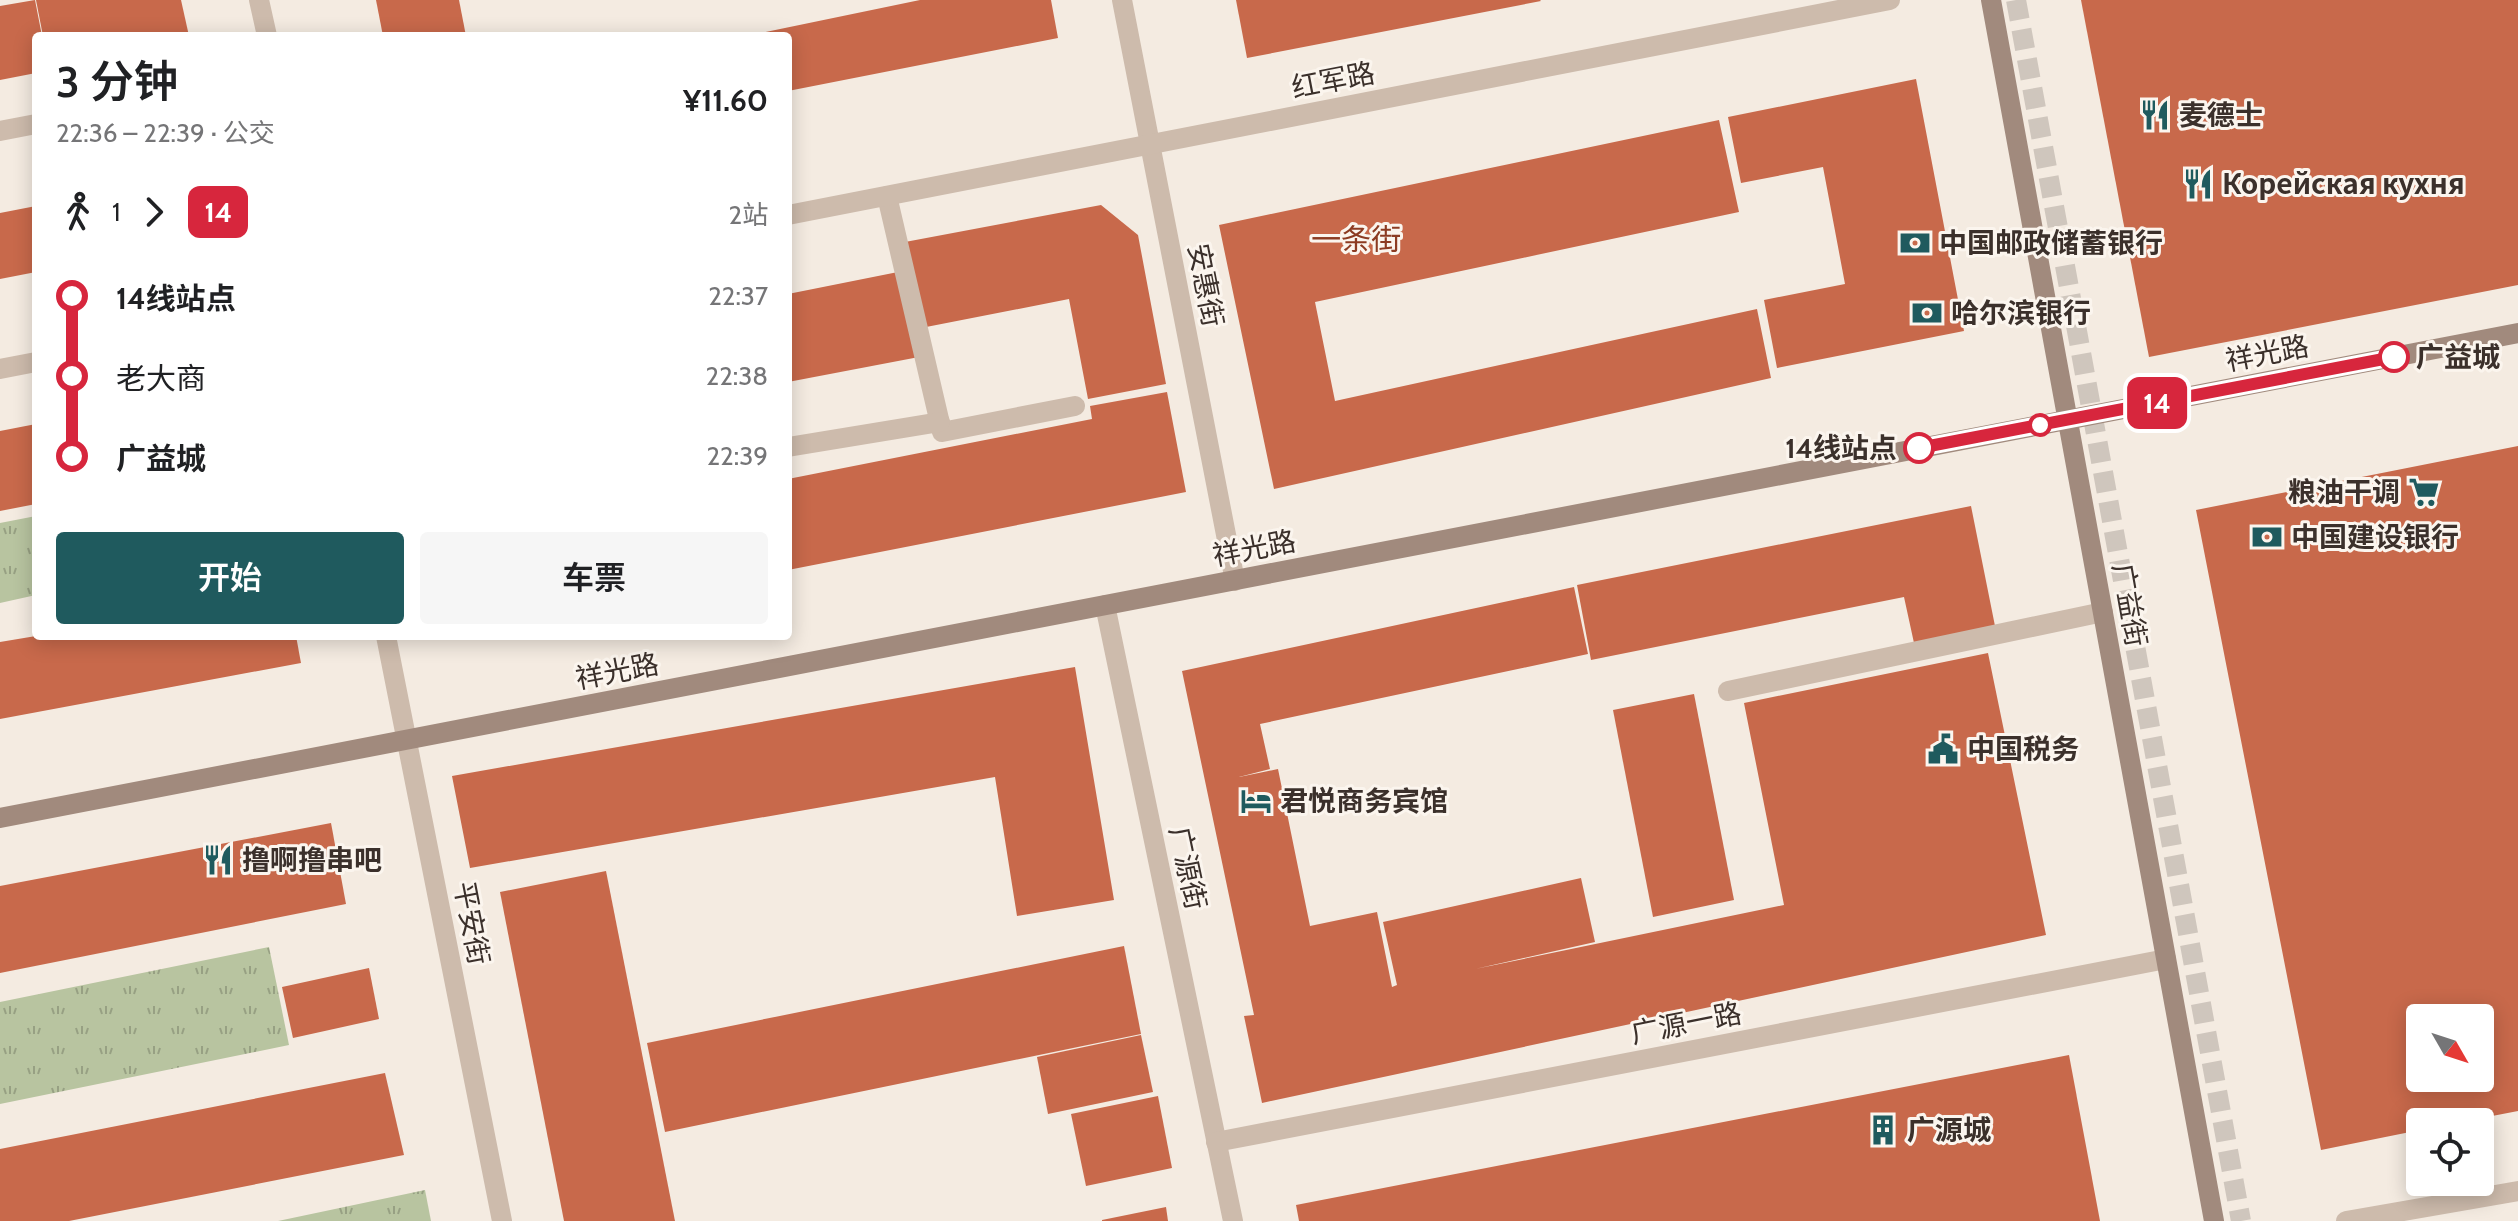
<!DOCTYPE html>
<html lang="zh">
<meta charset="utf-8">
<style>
:root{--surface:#fff;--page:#f6f6f6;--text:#202124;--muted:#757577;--accent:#1f5a5e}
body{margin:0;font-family:Cabin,"Noto Sans SC",sans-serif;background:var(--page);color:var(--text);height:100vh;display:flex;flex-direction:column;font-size:30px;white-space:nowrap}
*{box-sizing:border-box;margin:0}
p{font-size:26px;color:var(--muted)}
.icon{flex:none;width:44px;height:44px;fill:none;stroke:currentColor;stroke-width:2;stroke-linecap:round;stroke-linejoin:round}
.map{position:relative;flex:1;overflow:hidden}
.sheet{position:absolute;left:32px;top:32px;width:760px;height:608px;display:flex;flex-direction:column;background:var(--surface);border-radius:8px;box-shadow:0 4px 20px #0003}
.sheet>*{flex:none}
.badge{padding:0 16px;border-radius:12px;font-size:28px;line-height:52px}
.needle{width:52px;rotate:129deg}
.controls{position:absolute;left:2406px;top:1004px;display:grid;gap:16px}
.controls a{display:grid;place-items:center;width:88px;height:88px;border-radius:8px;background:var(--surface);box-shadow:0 4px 20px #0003;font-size:40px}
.map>.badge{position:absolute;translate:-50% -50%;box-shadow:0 0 0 4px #fff}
.legs{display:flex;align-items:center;gap:12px;height:88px;padding:0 24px;font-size:26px}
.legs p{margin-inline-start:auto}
.head{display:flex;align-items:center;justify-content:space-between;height:136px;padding:0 24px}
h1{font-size:44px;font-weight:600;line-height:60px}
.primary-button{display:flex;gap:16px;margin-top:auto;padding:16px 24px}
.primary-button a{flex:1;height:92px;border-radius:8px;background:var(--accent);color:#fff;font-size:32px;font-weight:600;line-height:92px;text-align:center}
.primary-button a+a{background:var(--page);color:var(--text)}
ul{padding:0 24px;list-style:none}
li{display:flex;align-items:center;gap:28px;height:80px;font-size:30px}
li i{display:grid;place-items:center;width:12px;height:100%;margin:0 10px;background:currentColor}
li i::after{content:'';width:20px;height:20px;margin:-10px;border:6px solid;border-radius:50%;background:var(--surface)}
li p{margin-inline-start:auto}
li:first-child i{background:linear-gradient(#0000 50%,currentColor 0)}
li:last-child i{background:linear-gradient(currentColor 50%,#0000 0)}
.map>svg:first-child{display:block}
</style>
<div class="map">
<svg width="2518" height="1221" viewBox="0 0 2518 1221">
<defs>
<pattern id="park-tufts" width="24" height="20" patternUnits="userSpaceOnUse" patternTransform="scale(2)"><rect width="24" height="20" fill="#b8c4a0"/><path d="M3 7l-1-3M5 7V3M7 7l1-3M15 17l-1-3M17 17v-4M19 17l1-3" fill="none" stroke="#97a083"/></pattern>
</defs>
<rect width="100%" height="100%" fill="#f4ebe1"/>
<g fill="url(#park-tufts)">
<path d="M36,516V595L0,603V523Z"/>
<path d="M269,947L289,1045L0,1104V1002Z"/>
<path d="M425,1190L431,1221H278Z"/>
</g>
<g fill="#c8694b" fill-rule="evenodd">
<path d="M35,0L42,36H36V73L0,80V6Z"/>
<path d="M36,0H181L189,36H43Z"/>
<path d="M376,0H459L466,36H383Z"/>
<path d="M920,0H1051L1058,38L788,91V36H746Z"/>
<path d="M1236,0H1540L1541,1L1247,58Z"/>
<path d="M2081,0H2518V285L2149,357Z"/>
<path d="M1916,79L1964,331L1777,368L1764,300L1845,284L1823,167L1741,183L1728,117Z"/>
<path d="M1719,120L1739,212L1315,302L1335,401L1757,309L1771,378L1274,489L1219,225Z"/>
<path d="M1101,205L1138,235L1166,384L1088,399L1069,299L921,328L905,242Z"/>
<path d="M36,206V272L0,279V213Z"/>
<path d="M903,271L919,357L788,382V294Z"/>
<path d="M1167,392L1186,492L788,570V479L1092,419L1090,406Z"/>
<path d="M36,424V504L0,511V431Z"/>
<path d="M2518,446V1111L2461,1122H2420V1130L2321,1150L2196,510ZM2420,1018H2480V1078H2420Z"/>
<path d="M1971,506L1995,626L1914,643L1904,597L1591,660L1577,585Z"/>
<path d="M1574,587L1588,654L1260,724L1270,769L1239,777L1278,769L1310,926L1377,912L1392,987L1397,985L1383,922L1581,878L1595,942L1475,969L1784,905L1744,703L1988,653L2046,935L1262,1103L1244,1016L1254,1015L1182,671Z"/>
<path d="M36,636H296L301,663L0,719V642Z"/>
<path d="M1075,667L1114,900L1017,916L995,777L470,868L452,776Z"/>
<path d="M1694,694L1734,900L1653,917L1613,710Z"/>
<path d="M331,823L346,904L0,973V886Z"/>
<path d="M606,871L675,1221H564L500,892Z"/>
<path d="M1124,946L1141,1034L665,1132L647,1043Z"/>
<path d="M369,968L379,1019L293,1038L282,987Z"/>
<path d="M1141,1035L1153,1092L1048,1114L1037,1057Z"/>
<path d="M2069,1055L2100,1221H1299L1296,1205Z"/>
<path d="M385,1073L404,1155L69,1221H0V1149Z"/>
<path d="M1158,1096L1172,1168L1086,1186L1071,1114Z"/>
<path d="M1166,1207L1168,1221H1102V1220Z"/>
</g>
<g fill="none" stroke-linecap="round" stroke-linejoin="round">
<path stroke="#cfc6bd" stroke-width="20" stroke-dasharray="20 10" stroke-linecap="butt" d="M2016,0L2241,1221"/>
<g stroke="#cdbbac" stroke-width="20">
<path d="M0,131L36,124"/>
<path d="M887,196L942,432L1075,406"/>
<path d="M788,447L940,422"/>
<path d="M1728,691L2103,612"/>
</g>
<g stroke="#cdbbac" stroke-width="20">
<path d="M259,0L267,36"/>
<path d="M1122,0L1235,581"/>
<path d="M788,215L1890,0"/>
<path d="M0,369L36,362"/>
<path d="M1105,605L1233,1221"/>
<path d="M386,636L502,1221"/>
<path d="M1216,1142L2166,959"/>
<path d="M2346,1221L2518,1191"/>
</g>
<g stroke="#a18a7d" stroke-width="20">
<path d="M1991,0L2214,1221"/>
<path d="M0,818L2518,333"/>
</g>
</g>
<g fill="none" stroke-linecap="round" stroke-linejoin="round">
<g stroke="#fff" stroke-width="18">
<path id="line-1" d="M1919,448L2394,357"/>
</g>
<use href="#line-1" stroke="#d7263d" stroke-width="12"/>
</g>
<defs>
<g id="restaurant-bare" transform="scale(2.4)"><path d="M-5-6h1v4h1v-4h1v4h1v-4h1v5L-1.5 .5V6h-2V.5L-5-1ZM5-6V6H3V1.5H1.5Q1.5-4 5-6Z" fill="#1f5a5e" stroke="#fbf5ee" stroke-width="2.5" paint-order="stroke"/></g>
<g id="bank-bare" transform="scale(2.4)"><path d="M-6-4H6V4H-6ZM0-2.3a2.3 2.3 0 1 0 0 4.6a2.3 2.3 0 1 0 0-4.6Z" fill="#1f5a5e" stroke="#fbf5ee" stroke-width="2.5" paint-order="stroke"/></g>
<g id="supermarket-bare" transform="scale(2.4)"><path d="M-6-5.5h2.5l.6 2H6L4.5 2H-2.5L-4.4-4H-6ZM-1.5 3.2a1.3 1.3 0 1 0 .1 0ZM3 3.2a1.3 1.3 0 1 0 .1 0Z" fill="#1f5a5e" stroke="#fbf5ee" stroke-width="2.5" paint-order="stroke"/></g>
<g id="civic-bare" transform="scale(2.4)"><path d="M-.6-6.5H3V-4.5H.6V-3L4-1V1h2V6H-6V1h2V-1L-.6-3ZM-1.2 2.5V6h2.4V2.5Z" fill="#1f5a5e" stroke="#fbf5ee" stroke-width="2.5" paint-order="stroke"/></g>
<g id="hotel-bare" transform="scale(2.4)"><path d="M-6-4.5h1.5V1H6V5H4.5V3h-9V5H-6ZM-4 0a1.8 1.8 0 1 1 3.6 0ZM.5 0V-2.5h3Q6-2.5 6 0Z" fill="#1f5a5e" stroke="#fbf5ee" stroke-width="2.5" paint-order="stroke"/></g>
<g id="building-bare" transform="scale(2.4)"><path d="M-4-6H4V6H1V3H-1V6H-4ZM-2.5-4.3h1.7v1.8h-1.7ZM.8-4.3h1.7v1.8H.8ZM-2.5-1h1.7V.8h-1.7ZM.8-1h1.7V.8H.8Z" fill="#1f5a5e" stroke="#fbf5ee" stroke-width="2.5" paint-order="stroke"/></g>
</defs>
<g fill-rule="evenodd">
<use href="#restaurant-bare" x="2155" y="115"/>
<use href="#restaurant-bare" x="2198" y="184"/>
<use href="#bank-bare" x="1915" y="243"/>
<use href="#bank-bare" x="1927" y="313"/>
<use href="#supermarket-bare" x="2424" y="492"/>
<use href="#bank-bare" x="2267" y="537"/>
<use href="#civic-bare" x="1943" y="749"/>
<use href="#hotel-bare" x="1256" y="801"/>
<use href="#restaurant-bare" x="218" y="860"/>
<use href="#building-bare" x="1883" y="1130"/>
</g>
<g fill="#fff" stroke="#d7263d" stroke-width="4">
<circle cx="2394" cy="357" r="14"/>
<circle cx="2040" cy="425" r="10"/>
<circle cx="1919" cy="448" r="14"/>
</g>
<g text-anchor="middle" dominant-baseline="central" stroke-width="6" stroke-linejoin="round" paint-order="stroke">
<g font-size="28" fill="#3b302b" stroke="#fbf5ee">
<text transform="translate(1333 80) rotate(-11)">红军路</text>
<text transform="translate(1206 285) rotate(79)">安惠街</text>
<text transform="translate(2267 353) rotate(-11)">祥光路</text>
<text transform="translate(1254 548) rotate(-11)">祥光路</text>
<text transform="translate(2130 605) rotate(80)">广益街</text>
<text transform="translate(617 671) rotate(-11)">祥光路</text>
<text transform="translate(1188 868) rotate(78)">广源街</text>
<text transform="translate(472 923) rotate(79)">平安街</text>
<text transform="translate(1686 1023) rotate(-11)">广源一路</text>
</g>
<g font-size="28" font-weight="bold" fill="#3b302b" stroke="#fbf5ee" text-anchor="start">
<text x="2179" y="115">麦德士</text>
<text x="2222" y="184">Корейская кухня</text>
<text x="1939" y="243">中国邮政储蓄银行</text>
<text x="1951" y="313">哈尔滨银行</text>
<text x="2400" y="492" text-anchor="end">粮油干调</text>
<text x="2291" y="537">中国建设银行</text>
<text x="1967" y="749">中国税务</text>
<text x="1280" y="801">君悦商务宾馆</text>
<text x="242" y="860">撸啊撸串吧</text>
<text x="1907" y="1130">广源城</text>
</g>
<g font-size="28" font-weight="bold" fill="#3b302b" stroke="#fbf5ee" text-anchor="start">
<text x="2416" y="357">广益城</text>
<text x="1897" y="448" text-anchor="end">14线站点</text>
</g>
<g font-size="30" fill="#8c3b22" stroke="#fbf5ee">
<text x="1356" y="239">一条街</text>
</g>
</g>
</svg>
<div class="controls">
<a><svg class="needle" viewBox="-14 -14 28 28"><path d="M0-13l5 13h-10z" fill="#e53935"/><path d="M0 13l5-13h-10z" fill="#757577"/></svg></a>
<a><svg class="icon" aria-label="locate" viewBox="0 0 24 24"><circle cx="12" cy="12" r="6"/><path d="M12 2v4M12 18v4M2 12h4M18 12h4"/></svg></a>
</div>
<b class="badge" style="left:2157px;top:403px;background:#d7263d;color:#fff">14</b>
<section class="sheet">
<div class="head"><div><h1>3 分钟</h1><p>22:36 – 22:39 · 公交</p></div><b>¥11.60</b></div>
<div class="legs"><svg class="icon" aria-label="walk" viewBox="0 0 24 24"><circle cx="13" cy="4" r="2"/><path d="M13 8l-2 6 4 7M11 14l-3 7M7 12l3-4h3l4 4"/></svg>1<svg class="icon" aria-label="forward" viewBox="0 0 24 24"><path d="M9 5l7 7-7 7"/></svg><b class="badge" style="background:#d7263d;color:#fff">14</b><p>2站</p></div>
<ul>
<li><i style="color:#d7263d"></i><b>14线站点</b><p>22:37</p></li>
<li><i style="color:#d7263d"></i><span>老大商</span><p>22:38</p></li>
<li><i style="color:#d7263d"></i><b>广益城</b><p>22:39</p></li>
</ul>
<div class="primary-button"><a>开始</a><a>车票</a></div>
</section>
</div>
